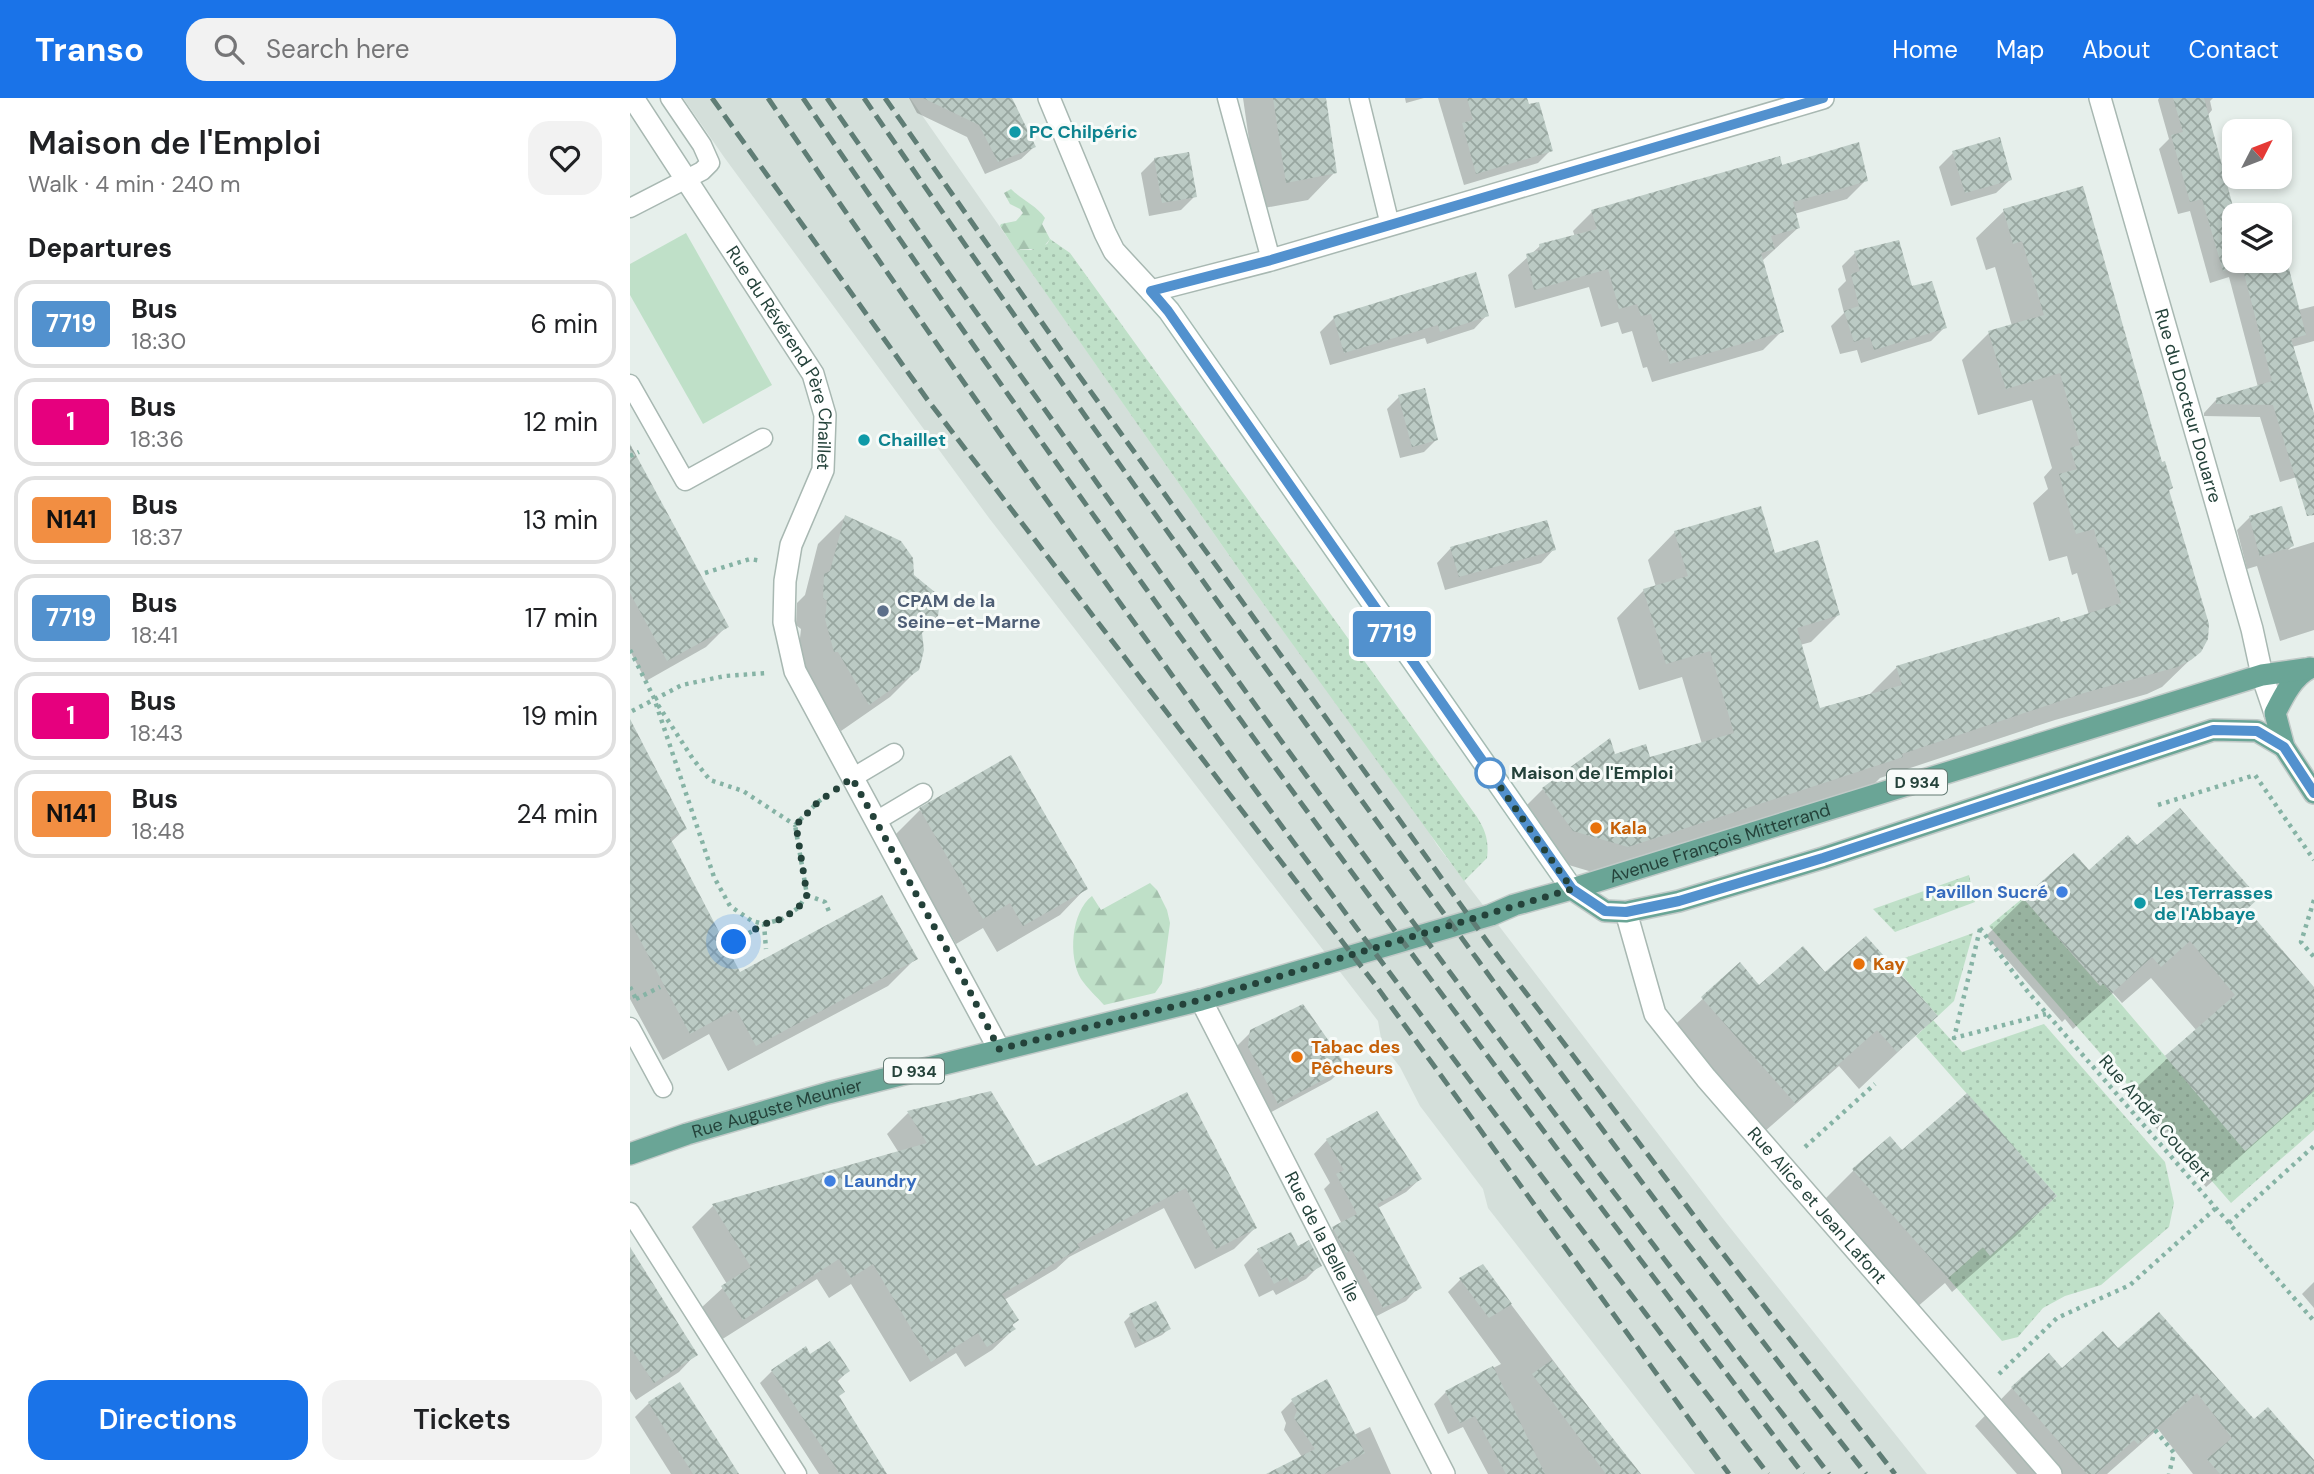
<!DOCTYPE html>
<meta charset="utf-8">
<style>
:root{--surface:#fff;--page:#f2f2f2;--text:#202124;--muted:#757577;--line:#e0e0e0;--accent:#1a73e8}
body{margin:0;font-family:"DM Sans",sans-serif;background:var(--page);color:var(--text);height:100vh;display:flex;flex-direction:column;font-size:26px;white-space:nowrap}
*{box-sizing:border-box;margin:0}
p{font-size:23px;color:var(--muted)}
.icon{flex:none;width:38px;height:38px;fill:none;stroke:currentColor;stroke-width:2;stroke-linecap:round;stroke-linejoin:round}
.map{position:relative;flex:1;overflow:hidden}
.sheet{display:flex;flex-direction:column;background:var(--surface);width:630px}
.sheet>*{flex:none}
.badge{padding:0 14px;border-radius:5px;font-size:24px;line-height:46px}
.needle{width:46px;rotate:48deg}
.tools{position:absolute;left:1592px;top:21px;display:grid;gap:14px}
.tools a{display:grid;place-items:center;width:70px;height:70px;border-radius:14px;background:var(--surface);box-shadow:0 4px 10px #0003;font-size:35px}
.you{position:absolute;width:35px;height:35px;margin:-18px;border:5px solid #fff;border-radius:50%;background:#1a73e8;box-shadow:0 0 0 10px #1a73e833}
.map>.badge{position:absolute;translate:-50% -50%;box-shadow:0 0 0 4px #fff}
h2{padding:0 28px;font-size:26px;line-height:63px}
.round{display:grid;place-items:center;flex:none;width:74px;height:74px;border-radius:21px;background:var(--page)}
.headline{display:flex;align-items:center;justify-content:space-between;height:119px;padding:0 28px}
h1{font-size:33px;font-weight:600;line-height:52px}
.button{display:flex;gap:14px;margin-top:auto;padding:14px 28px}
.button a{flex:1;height:80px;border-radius:21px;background:var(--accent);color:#fff;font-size:28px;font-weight:600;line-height:80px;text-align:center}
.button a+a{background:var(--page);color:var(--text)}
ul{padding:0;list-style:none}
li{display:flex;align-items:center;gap:21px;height:88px;margin:0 14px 10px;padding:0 14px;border:4px solid var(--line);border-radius:21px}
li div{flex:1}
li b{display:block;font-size:26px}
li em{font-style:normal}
li .badge{min-width:77px;font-weight:700;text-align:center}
header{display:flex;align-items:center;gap:42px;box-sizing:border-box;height:98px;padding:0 35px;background:var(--accent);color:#fff}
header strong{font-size:33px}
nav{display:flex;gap:38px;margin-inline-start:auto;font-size:24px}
.search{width:490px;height:63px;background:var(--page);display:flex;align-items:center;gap:18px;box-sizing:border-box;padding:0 24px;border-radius:21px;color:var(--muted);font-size:26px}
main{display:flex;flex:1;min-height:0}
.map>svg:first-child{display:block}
</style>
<header>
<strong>Transo</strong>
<div class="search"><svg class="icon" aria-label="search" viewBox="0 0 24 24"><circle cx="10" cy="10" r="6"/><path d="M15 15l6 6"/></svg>Search here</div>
<nav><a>Home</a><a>Map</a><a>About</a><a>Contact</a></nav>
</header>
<main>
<section class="sheet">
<div class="headline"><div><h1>Maison de l'Emploi</h1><p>Walk · 4 min · 240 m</p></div><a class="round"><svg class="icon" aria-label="heart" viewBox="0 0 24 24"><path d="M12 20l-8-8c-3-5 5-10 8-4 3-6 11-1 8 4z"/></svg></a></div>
<h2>Departures</h2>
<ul>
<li><span class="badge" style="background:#5291ce;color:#fff">7719</span><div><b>Bus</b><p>18:30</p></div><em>6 min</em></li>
<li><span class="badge" style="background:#e6007e;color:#fff">1</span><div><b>Bus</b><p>18:36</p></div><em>12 min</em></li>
<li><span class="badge" style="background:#f28e42;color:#111">N141</span><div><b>Bus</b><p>18:37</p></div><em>13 min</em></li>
<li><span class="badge" style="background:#5291ce;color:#fff">7719</span><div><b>Bus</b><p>18:41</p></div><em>17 min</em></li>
<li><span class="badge" style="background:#e6007e;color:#fff">1</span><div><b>Bus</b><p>18:43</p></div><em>19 min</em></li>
<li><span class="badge" style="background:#f28e42;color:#111">N141</span><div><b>Bus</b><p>18:48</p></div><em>24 min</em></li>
</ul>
<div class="button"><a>Directions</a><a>Tickets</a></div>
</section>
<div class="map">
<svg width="1684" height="1376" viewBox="0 0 1684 1376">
<defs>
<pattern id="grass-dots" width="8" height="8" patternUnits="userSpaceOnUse" patternTransform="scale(1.75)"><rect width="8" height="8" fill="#bfe0c8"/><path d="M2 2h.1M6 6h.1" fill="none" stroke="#a4c1ad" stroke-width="1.8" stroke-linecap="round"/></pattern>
<pattern id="forest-firs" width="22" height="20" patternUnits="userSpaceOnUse" patternTransform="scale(1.75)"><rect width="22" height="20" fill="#bfe0c8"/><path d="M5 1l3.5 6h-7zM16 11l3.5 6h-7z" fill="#a4c1ad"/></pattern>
<pattern id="building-cross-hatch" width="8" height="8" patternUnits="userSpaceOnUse" patternTransform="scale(1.75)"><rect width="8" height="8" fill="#bbcac4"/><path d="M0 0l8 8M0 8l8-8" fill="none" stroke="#98a6a0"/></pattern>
</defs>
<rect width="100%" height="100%" fill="#e6efeb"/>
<path fill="#d4dfda" d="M53,0H280L624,493L791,721L807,747L1094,1122L1297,1376H1065L858,1110L853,1091L790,1008L770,969L752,946L748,923L359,420L94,59Z"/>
<g fill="url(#grass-dots)">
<path d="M420,141L440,155L847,719C856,733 859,744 857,760L834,783L624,493L385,151L401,152L417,146Z"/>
<path d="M1339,777L1345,804L1265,834L1243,811Z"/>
<path d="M1393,800L1470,888L1473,885L1615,1052L1684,992V1032L1601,1105L1359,828Z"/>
<path d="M1343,835L1324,903L1308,918L1261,865Z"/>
<path d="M1303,922L1332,954L1414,926L1535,1064L1544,1105L1539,1129L1471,1187L1435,1198L1413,1210L1388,1239L1372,1243L1318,1180L1353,1149L1360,1157L1427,1098L1286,938Z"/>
</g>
<g fill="url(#forest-firs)">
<path d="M381,91C392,102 406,107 415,120L412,126L420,141L412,151H385L370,128L371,126L386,123L393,115L390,111L380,106L374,95Z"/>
<path d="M520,785L527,792L537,812L540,825L532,885L525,895L474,907C467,899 457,890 451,881C438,859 441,814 462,798L471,812Z"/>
</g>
<path fill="#bfe0c8" d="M56,135L142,287L73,326L0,197V166Z"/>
<g fill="#0003">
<path d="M279,0H381L404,49L391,61L355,76L337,39L287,15Z"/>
<path d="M613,0H695L705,74L678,102L629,111Z"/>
<path d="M775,0H794L776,5Z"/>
<path d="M808,0H895L921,52L908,65L834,87Z"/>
<path d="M1529,0H1583L1580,3L1582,12L1577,18L1605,163H1646L1650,176L1668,212L1684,208V243L1662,249L1680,375L1650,384L1630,319L1574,318V315L1586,302L1628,289L1599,179L1580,185L1560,113L1548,116L1529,51L1539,41L1528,2Z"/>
<path d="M1323,55L1380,82L1366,95L1321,108L1309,69Z"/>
<path d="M525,61L565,98L551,112L519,118L511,75Z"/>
<path d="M1151,69L1236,82L1217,101L1164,116L1168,130L1132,163L1152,233L1133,252L1022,284L1017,269L1013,270L1002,233L992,236L988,224L971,229L959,189L885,210L878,177L910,148L945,139L943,133L962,114Z"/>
<path d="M1374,113L1531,366L1541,390L1538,394L1569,553L1532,589L1517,596L1425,622L1250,680L1244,686L969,776L915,760L886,718L913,691L984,658L1019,661L1072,646L1052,579L1009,592L987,520L1014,492L1026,489L1018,462L1045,434L1144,457L1208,517L1181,544L1170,547L1189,612L1240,596L1267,569L1459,517L1447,475L1442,477L1437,458L1419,463L1403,405L1418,391L1414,379L1422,370L1402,302L1348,317L1332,262L1359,235L1382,228L1365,169L1356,172L1346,140Z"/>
<path d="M1225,155L1281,191L1315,229L1301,243L1231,265L1227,252L1210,256L1201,228L1214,215L1208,191L1216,183L1212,168Z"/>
<path d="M857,217L844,231L797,246L795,240L700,267L690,234L704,220Z"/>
<path d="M769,299L806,342L794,354L770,360L757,311Z"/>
<path d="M0,373L97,528L76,549L16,583L0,553Z"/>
<path d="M215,419L290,534L288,571L260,599L211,633L181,581H177L169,549L171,531L166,527L167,505L175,497L188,446Z"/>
<path d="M1620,419L1662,448L1658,452L1684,444V532L1650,543L1627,468L1617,471L1607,432Z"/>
<path d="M916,424L924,451L911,465L815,492L807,465L820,451Z"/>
<path d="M0,625L55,731L40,745L109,876L285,861L258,888L98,973L79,936L33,962L0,901Z"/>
<path d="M290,712L456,790L430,817L367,854L353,830L326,846L264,738Z"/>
<path d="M1507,750L1615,811L1684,891V993L1576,1089L1498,997L1567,933L1521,880L1492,905L1483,895L1443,931L1435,921L1432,924L1356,838L1394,801L1459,774Z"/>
<path d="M1110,866L1129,889L1195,876L1306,918L1229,991L1209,968L1126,1041L1034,937Z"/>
<path d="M621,934L715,969L701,982L634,1018L605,964L607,948Z"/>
<path d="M556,996L625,1130L604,1151L565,1171L534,1110L439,1159L426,1171L374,1202L384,1231L362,1252L335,1269L326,1255L280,1284L221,1186L199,1200L187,1181L91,1242L71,1210L97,1186L62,1129L83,1108L269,1055L257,1036L278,1015L405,1071Z"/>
<path d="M1260,1040L1272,1054L1425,1098L1388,1136L1322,1194L1315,1185L1279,1216L1186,1110L1223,1073Z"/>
<path d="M697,1042L790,1081L776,1094L748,1110L789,1189L776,1203L739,1222L690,1144L703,1131L712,1126L694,1091L700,1085L684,1056Z"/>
<path d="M667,1150L690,1167L676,1181L646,1197L643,1192L629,1199L614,1167L628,1153Z"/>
<path d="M0,1152L66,1256L49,1274L6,1302L0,1293Z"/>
<path d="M852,1168L1009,1376H858L833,1329L818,1336L804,1306L816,1294L871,1266L818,1194L830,1182Z"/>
<path d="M1684,1184V1210L1672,1196Z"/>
<path d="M500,1218L539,1231L532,1237L505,1250L494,1224Z"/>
<path d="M1487,1253L1623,1323L1684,1376H1563L1528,1331L1477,1376H1387L1345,1328L1382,1290L1419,1258L1431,1272Z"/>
<path d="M180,1259L218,1273L207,1284V1300L253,1376H189L130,1285L142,1273Z"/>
<path d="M662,1303L724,1337L740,1329L761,1376H640L672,1359L654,1332L656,1325L651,1314Z"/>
<path d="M19,1305L107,1376H41L5,1319Z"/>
</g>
<g fill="url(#building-cross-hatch)">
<path d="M293,0H382L406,49L368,64L349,27Z"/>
<path d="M643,0H696L707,75L656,85Z"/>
<path d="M837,0H897L899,6L909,4L923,53L846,76L832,25L843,22Z"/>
<path d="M1543,0H1574L1605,116L1631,109L1634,117H1605V163H1657L1676,237L1661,241L1684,315V417L1677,418L1643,307L1586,306V300L1642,283L1612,168L1593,173L1572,101L1560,104L1541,37L1553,34Z"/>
<path d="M1370,39L1382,82L1335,95L1322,53Z"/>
<path d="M1229,44L1238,83L1163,104L1170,130L1141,138L1145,151L1131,155L1154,234L1040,266L1036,251L1032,253L1021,216L1011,218L1007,206L989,211L978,171L904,192L896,156L910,152L909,146L967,131L961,112L1150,58L1152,67Z"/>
<path d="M559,54L567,99L532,105L524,60Z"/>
<path d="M1453,88L1532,364L1535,363L1543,390L1539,392L1579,526L1578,541L1571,554L1561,562L1547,569L1454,595L1272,656L1273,659L998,749L943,733L912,690L980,640L985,656L1016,646L1020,659L1104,635L1080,553L1036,566L1013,491L1058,478L1044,433L1131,408L1145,455L1188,442L1210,517L1167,530L1190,610L1272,587L1266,568L1429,519L1431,524L1491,505L1474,449L1469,450L1464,431L1446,436L1429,376L1447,371L1440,350L1450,347L1430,275L1376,291L1358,233L1414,217L1392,143L1383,146L1373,111Z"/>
<path d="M1269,142L1282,188L1302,183L1317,230L1244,252L1240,239L1224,244L1214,213L1229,208L1221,176L1230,173L1224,153Z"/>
<path d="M846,174L859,218L810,234L808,227L714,255L703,218Z"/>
<path d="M795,290L808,342L782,349L768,297Z"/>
<path d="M0,346L99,529L37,563L0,495Z"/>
<path d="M1652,408L1664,448L1630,459L1619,418Z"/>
<path d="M215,417L271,443L283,460L284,477L306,495L310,502L308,518L292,535L294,552L289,572L239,607L208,554H204L195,521L197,503L193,500L194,476L200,473Z"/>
<path d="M917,422L926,452L829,479L820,449Z"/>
<path d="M0,621L57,731L40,740L110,874L252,797L288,861L126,948L106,911L60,936L0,823Z"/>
<path d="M381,657L458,791L393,828L380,805L353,821L289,710Z"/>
<path d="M1550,710L1629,800L1617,811L1684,889V992L1615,1053L1535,958L1605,897L1560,843L1531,869L1522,859L1482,895L1473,885L1471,888L1393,800L1444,755L1459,772L1498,737L1507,747Z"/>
<path d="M1236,838L1308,918L1267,954L1247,932L1165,1005L1071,899L1110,864L1129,887L1173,848L1195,874Z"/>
<path d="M673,906L717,969L648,1006L618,949L620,932Z"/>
<path d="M361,993L406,1068L557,994L627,1130L586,1151L556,1090L447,1146L450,1150L372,1196L389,1222L382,1227L386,1231L357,1249L348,1235L301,1264L243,1166L221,1180L209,1161L113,1222L91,1188L121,1169L82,1106L297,1045L277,1013Z"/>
<path d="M1337,995L1427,1098L1360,1158L1353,1149L1318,1180L1222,1071L1260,1038L1272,1052Z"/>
<path d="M747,1013L792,1081L747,1106L792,1190L753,1210L722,1152L716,1155L702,1129L727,1116L706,1076L714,1072L696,1041Z"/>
<path d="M661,1134L668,1148L679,1142L692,1168L660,1185L657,1179L644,1186L627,1151Z"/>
<path d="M0,1149L68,1257L24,1285L0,1249Z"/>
<path d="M853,1166L882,1206L859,1220L829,1180Z"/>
<path d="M526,1203L541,1231L512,1245L499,1216Z"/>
<path d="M1529,1214L1624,1321L1638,1309L1684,1362V1376H1590L1577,1361L1602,1340L1567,1295L1508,1346L1504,1342L1466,1376H1457L1381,1289L1419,1255L1432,1270L1473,1233L1488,1250Z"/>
<path d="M200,1243L220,1273L207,1282L215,1294L209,1298L257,1376H210L141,1272L176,1248L180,1256Z"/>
<path d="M922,1262L985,1343L1011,1376H976L902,1276Z"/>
<path d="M863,1268L915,1376H876L845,1318L830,1325L815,1293Z"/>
<path d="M697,1281L735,1355L694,1376H636L685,1351L664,1320L667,1312L661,1301Z"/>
<path d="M50,1284L78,1327L109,1376H63L18,1304Z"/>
</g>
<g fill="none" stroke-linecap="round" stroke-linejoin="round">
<g stroke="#a8b8b2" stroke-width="21">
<g id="lane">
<path d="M597,0L641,162"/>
<path d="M729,0L760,127"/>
<path d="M0,110L72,73L80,65L72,47L40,0"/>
<path d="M0,286L55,383L133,340"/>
<path d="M222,680L264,655"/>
<path d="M246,723L293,695"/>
<path d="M0,929L33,990"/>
<path d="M0,1114L167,1376"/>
</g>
</g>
<g stroke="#a8b8b2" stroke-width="24">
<g id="street">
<path id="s1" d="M3,0L183,276L195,317L193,372L161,447L155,483L154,524L165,573L369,951"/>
<path d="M419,0L475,135L484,153L521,193L641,162L1193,0"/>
<path id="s2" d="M1470,0L1622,531L1632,577L1645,615"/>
<path id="s3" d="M996,814L1025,916L1076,980L1421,1376"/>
<path id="s4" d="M571,902L814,1376"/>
</g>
</g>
<g stroke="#a4bbb3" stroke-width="24">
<path id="secondary" d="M521,193L539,213L942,791"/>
</g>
<g stroke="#c2cac8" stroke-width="24">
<g id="primary">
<path d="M1680,570C1663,578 1653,599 1645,615L1654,649L1684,695"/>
<path d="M942,791L975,813L996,814L1049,803L1193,760L1583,632L1627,633L1654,649"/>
<path id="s5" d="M0,1056L57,1036L198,995L571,902L861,817L884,807L942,791L1632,577L1675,571"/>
</g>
</g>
<g stroke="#86b3a5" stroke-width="4.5" stroke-dasharray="3.5 5" stroke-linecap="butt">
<path d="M0,358L9,354"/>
<path d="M75,475L120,461L132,463"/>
<path d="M0,552L24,600L84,779L100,808L122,823L134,826L152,821L168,810L177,797L165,727"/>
<path d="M28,607L63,661L80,682L113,693L165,727L188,704L200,695"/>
<path d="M2,613L52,587L95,578L136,575"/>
<path d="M1528,707L1625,677L1684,762"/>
<path d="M177,797L195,804L200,816"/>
<path d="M1684,802L1671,844L1684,859"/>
<path d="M1350,830L1398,894L1684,1223"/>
<path d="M1350,831L1324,940L1416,916"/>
<path d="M104,844L134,826L136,851"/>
<path d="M0,889L6,901L5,904"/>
<path d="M6,901L30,889"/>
<path d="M1175,1049L1245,986"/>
<path d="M1599,1125L1684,1048"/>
<path d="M1369,1276L1427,1220L1500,1187L1586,1110"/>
<path d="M1525,1332L1544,1355L1539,1376"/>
</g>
<use href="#lane" stroke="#fff" stroke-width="18"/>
<use href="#street" stroke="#fff" stroke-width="21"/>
<use href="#secondary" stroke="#fff" stroke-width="21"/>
<use href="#primary" stroke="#6aa596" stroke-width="21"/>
<g stroke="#5f7d75" stroke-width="5" stroke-dasharray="14 7" stroke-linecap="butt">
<path d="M82,0L297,301L747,889L1099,1376"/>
<path d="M138,0C456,470 793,926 1138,1376"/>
<path d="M173,0C492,469 829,925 1173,1376"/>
<path d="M197,0C289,134 383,267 477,399C711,730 951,1056 1199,1376"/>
<path d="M234,0C406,252 584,500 764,747C918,959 1073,1170 1236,1376"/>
<path d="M255,0L443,269L859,846L1077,1135L1265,1376"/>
</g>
</g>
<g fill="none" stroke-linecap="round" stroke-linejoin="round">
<g stroke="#fff" stroke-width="16">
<path id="line" d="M1193,0L641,162L521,193L538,213L942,791L975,813L996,814L1049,803L1193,760L1583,632L1627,633L1654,649L1684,695"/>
</g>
<use href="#line" stroke="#5291ce" stroke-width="10"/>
<path stroke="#24423a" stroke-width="7" stroke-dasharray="0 12.6" d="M104,844L134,826L152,821L168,810L177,797L166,727L188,704L222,680L338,890L369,951L570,902L942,791L859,673L860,675"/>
</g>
<g fill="#0f9aa8" stroke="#f7fbf9" stroke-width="2.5">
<circle cx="385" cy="34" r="7"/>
<circle cx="234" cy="342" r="7"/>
<circle cx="1510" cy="805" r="7"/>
</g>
<circle fill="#5c6f8a" stroke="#f7fbf9" stroke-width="2.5" cx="253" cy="513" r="7"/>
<circle fill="#fff" stroke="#5291ce" stroke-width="3.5" cx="860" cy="675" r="14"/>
<g fill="#e8710a" stroke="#f7fbf9" stroke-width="2.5">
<circle cx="966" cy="730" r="7"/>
<circle cx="1229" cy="866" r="7"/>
<circle cx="667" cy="959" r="7"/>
</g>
<g fill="#3f7fe0" stroke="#f7fbf9" stroke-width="2.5">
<circle cx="1432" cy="794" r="7"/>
<circle cx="200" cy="1083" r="7"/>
</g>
<g text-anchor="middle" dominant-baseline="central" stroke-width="6" stroke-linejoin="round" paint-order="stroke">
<g fill="#f7fbf9" stroke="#637a73" stroke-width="2">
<rect x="1257" y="671.5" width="60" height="25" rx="5"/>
<rect x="254" y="960.5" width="60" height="25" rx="5"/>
</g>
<g font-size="16" font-weight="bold" fill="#24423a">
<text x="1287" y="684">D 934</text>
<text x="284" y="973">D 934</text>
</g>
<g font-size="18" font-weight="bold" fill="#0d838f" stroke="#f7fbf9" text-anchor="start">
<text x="399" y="34">PC Chilpéric</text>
<text x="248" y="342">Chaillet</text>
<text x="1524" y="795">Les Terrasses<tspan x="1524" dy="21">de l'Abbaye</tspan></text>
</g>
<g font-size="18" fill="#24423a" stroke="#f7fbf9">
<text stroke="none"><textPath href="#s1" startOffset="303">Rue du Révérend Père Chaillet</textPath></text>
<text stroke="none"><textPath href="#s2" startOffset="320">Rue du Docteur Douarre</textPath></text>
<text stroke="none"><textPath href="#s5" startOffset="1134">Avenue François Mitterrand</textPath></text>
<text stroke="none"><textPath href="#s5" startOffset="154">Rue Auguste Meunier</textPath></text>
<text transform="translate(1525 1020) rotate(49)">Rue André Coudert</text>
<text stroke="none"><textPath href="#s3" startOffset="357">Rue Alice et Jean Lafont</textPath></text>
<text stroke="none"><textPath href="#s4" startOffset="266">Rue de la Belle Île</textPath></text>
</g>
<g font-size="18" font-weight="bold" fill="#4e5e75" stroke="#f7fbf9" text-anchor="start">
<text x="267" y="503">CPAM de la<tspan x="267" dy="21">Seine-et-Marne</tspan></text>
</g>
<g font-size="18" font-weight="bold" fill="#24423a" stroke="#f7fbf9" text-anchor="start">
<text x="881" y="675">Maison de l'Emploi</text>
</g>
<g font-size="18" font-weight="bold" fill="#c56008" stroke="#f7fbf9" text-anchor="start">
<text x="980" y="730">Kala</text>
<text x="1243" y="866">Kay</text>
<text x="681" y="949">Tabac des<tspan x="681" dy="21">Pêcheurs</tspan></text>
</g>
<g font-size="18" font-weight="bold" fill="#366cbe" stroke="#f7fbf9" text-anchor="end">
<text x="1418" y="794">Pavillon Sucré</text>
<text x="214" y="1083" text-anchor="start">Laundry</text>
</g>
</g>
</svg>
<div class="tools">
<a><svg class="needle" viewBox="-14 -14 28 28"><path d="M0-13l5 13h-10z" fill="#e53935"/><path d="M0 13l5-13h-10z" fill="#757577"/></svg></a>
<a><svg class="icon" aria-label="layers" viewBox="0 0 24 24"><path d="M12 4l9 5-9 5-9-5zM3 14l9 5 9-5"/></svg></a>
</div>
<div class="you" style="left:104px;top:844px"></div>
<b class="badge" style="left:762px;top:536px;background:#5291ce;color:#fff">7719</b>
</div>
</main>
